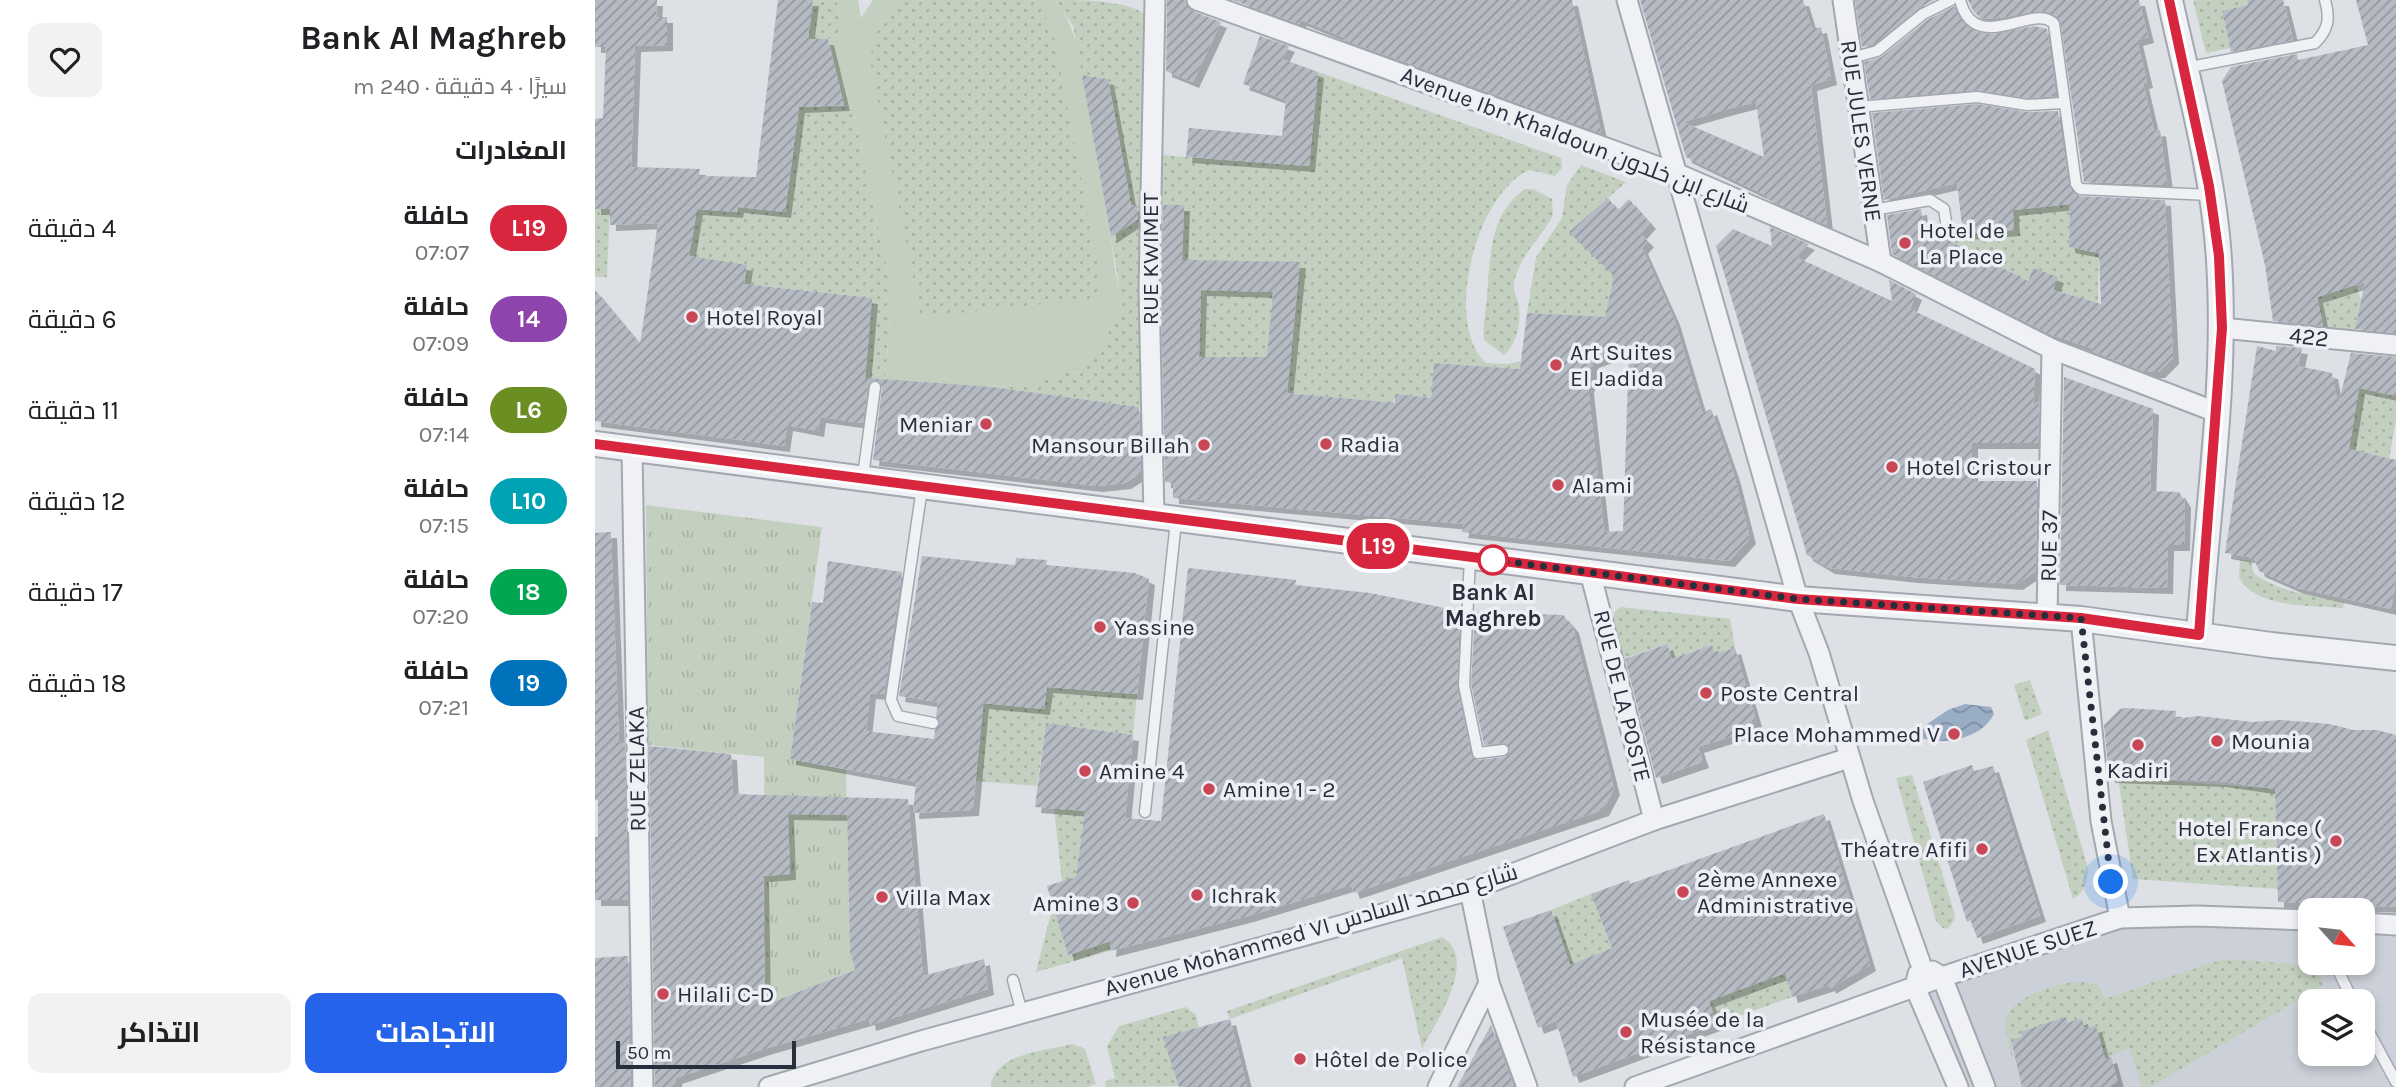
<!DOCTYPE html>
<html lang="ar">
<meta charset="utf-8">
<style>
:root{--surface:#fff;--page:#f2f2f2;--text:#202124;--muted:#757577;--accent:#2563eb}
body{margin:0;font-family:Karla,Cairo,sans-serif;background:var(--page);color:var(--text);direction:rtl;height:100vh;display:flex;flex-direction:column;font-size:26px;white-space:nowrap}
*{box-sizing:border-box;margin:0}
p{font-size:23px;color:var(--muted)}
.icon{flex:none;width:38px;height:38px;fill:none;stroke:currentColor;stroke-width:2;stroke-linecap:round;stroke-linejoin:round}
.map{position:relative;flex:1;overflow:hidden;direction:ltr}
.details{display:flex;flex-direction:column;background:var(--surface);width:595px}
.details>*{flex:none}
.badge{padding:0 14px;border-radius:23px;font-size:24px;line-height:46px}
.needle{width:46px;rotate:117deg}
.fabs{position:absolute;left:1703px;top:898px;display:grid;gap:14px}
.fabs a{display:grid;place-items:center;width:77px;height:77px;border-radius:14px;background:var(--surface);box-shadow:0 4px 10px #0003;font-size:35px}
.scale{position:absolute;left:21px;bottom:18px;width:180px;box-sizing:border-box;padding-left:7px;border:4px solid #272e3c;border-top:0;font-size:19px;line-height:24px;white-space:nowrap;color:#272e3c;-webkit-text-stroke:5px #edeff4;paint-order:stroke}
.you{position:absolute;width:35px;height:35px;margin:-18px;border:5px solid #fff;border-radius:50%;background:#1a73e8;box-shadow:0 0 0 10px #1a73e833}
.map>.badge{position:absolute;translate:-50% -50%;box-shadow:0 0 0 4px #fff}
h2{padding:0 28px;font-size:26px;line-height:63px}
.round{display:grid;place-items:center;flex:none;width:74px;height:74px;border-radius:14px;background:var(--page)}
.summary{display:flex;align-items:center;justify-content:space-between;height:119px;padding:0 28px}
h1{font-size:33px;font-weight:700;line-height:52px}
.button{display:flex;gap:14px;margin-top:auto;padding:14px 28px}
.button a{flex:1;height:80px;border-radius:14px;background:var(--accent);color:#fff;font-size:28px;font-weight:700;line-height:80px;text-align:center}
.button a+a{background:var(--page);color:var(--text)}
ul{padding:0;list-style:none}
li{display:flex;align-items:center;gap:21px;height:91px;padding:0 28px}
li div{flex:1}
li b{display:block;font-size:26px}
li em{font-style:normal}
li .badge{min-width:77px;font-weight:700;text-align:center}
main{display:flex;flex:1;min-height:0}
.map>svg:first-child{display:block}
</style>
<main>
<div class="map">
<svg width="1801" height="1087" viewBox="0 0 1801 1087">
<defs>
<pattern id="grass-tufts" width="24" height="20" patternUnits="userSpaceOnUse" patternTransform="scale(1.75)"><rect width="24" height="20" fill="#c3d0bf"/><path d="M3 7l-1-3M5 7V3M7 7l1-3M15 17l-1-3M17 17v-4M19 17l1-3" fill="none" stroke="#a8b3a5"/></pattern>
<pattern id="garden-dots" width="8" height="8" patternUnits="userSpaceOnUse" patternTransform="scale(1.75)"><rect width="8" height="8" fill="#c3d0bf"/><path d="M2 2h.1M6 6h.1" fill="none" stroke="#a8b3a5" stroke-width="1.8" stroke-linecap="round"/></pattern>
<pattern id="water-waves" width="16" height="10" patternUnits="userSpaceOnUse" patternTransform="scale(1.75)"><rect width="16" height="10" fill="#99adc5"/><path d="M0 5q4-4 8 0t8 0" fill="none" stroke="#7d8da1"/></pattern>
<pattern id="building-hatch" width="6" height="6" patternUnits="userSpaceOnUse" patternTransform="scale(1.75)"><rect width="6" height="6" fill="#b5bac3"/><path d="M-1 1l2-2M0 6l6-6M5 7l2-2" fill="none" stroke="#9398a0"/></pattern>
<filter id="shadow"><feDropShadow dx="6" dy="6" stdDeviation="0" flood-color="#0004"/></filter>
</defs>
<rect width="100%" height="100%" fill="#dde1e6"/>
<path fill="#ccd0d8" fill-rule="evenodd" d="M1525,918L1715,920V962H1768V924L1801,926V1087H1363L1320,987ZM1715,1001H1768V1054H1715Z"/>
<path fill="url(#grass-tufts)" d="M51,505L227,527L195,759L251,770L255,951L260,970L170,1005L169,757L53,745Z"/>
<path fill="#c3d0bf" d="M242,0H263L266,18L278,0H461C490,37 494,116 503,164C509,199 516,233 520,269C522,280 526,294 524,306C506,411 365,385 290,380L297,293L258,106L249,105L233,39L247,31Z"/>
<g fill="url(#garden-dots)">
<path d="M218,0H242L247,32L233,39H213Z"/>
<path d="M305,0H442L458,32L505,277L506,298L326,317L275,60L280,35Z"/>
<path d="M461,0C489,0 531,0 551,15L545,407L398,387C444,384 491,377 514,332C519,323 524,312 524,302C525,280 519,258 516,237L539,221L513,79L487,75L478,26Z"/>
<path d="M1598,0H1652L1653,5L1627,11L1635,48L1611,53Z"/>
<path d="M723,72L966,158L967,168L960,176L935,170C882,191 847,323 891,363L913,364L926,361L925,369L839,363L836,398L800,395L799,404L563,379L566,155L714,166Z"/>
<path d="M258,106L297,293L290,380L270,379L276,298L149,284L152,266L94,256L102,209L142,212L143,207L190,212L204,107Z"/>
<path d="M986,165L1031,182L975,232L1019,276L1010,319L932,313L941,257L967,218L972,185Z"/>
<path d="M930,189H938L957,199L958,215C946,239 926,253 919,282C917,291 924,299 924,309C926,324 921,345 909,355L889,340C887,326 891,311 892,297C895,259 894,213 930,189Z"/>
<path d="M1475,204L1474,247L1504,253L1503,304L1458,290L1462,277L1438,268L1433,281L1345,236L1418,230V210Z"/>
<path d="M0,209H15L12,277H0Z"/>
<path d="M1756,265L1766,300L1759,334L1729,332L1722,297L1741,291Z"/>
<path d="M1754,365L1801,373V420L1794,458L1753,450Z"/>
<path d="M1645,559L1656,561L1659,574C1686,592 1718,596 1749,602L1748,608C1716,605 1661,609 1644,577Z"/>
<path d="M1026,607L1135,619L1140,648L1120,654L1116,645L1077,659L1071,644L1028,659L1018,621L1020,611Z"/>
<path d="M1435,680L1447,714L1430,721L1419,685Z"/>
<path d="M452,687L542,694L538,735L451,723L442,786L380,781L389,703L449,709Z"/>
<path d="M1453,730L1493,868C1492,881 1490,892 1478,899L1431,740Z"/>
<path d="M1317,775L1359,912L1360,919L1353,929L1348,928L1341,921L1301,778Z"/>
<path d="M1523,777L1680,789L1683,889L1538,879Z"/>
<path d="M493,786L525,864L515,951L441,972L458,905L473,955L511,942L467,882L459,808Z"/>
<path d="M996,894L1017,948L965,969L953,940L965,935L956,910Z"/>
<path d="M847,937C885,959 840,1023 827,1049L807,958L635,1019L632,1011Z"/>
<path d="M1635,959L1710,965L1722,972L1729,985L1555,1087H1547L1534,1048L1510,1059L1501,1026L1489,1028L1487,1018L1472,1023L1471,1018L1426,1032L1427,1037L1416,1040L1418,1062C1415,1048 1407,1029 1413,1014C1424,993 1486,972 1505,987L1510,999L1615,963Z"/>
<path d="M1190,973L1197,997L1122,1024L1114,1001Z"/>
<path d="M591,1007L601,1015L604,1027L569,1038L584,1086L511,1087L510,1081L520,1078L512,1046L524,1026Z"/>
<path d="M477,1044L490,1049L501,1084L492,1087H396C398,1053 451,1051 477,1044Z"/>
</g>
<path fill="url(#water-waves)" d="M1370,704L1396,707L1399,714C1387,738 1350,746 1326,738L1329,726L1353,710Z"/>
<g fill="url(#building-hatch)" fill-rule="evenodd" filter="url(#shadow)">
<path d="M0,0H62L61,17H72V45L40,46L36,167L105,169L104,176L161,177L183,0H218L213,39H233L249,105L204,107L190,212L143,207L142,212L102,209L94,256L152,265L149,284L277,298L270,378L398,387L544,407L546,473L530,483L502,486L278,460L287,388L280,380L273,385L268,423L225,417L223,431L192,425L189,446L0,421V290L45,344L63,223L15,225V209H0V119L8,118L11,47H0Z"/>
<path d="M572,0H590L597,11L626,22L598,82L571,71Z"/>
<path d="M638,0H977L1006,133L749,40L750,38L706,20L704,24Z"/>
<path d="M1045,0H1208L1217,29L1226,27L1236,79L1216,85L1232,225L1172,199V196L1091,157ZM1161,102L1169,157L1088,122L1137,108Z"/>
<path d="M1260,0H1339L1324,8L1279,44L1267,47Z"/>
<path d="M1373,0H1544L1553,37L1542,40L1552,82L1548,83L1559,131L1565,130L1572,185L1489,182L1465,20L1450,11L1396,19L1386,18L1379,12Z"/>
<path d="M1652,0H1688L1698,40L1636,52L1627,11L1653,5Z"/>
<path d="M1761,0H1801V333L1760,329L1770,282L1722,297L1728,326L1678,321L1670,265L1627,81L1636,67L1702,54L1703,60L1773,45Z"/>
<path d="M1360,6L1368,22L1382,32L1397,34L1439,26L1452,29L1461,96L1432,98L1381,90L1275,99L1269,62L1286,57L1332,20Z"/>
<path d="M665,36L694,46L687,59L723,72L714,166L591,157L594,128L687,136L691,100L648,84Z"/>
<path d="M487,75L513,79L536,205H543V219L516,237Z"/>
<path d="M1382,104L1431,112L1463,111L1474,185L1482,196L1570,200L1578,358L1564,372H1550L1497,351L1499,349L1457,335L1297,254L1292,215L1326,209L1330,239L1345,236L1433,281L1438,268L1463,277L1458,290L1506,304L1504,253L1474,247L1475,204L1418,210L1419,230L1368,234L1362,183L1289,200L1277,113Z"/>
<path d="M1013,198L1023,210L1034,199L1055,223L1045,234L1053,241L1047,248L1079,319L1107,413L1116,409L1139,475L1155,538L1134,561L867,532L869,524L578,498V483L570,482L566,290L568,205H589L587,260L705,262L692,393L800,403V394L836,398L839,363L925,369L932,313L1010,317L1019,276L974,232ZM606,290L678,292L672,357H604ZM1034,349L1028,531L1009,532L993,388L998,362Z"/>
<path d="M1175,227L1214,244L1201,257L1297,301L1294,280L1321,294L1315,309L1440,369L1438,406L1444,401L1443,443H1377V481H1442L1441,571L1422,584L1317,577L1234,568L1212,555L1121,246L1138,229L1177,246Z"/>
<path d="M1662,346L1681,351V346L1707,348L1703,366L1737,373L1743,405L1756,353L1801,357V396L1764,388L1754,449L1801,460V580L1796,609L1703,588L1664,571L1659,558L1630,553Z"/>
<path d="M1469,377L1558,409L1555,491L1584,492L1590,502L1589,545H1573L1572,588L1465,585Z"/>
<path d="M16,532L24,743H30L33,900H0V837H3V800H0V533Z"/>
<path d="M327,556L420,565L421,558L452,560L451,565L540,573L554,579L542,694L452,687L449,709L388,703L378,810L318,813L321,782L195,759L217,602L228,603L233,561L307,572L289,694L275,693L271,731L339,739L340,730L345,724L341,717L343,702L304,696Z"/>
<path d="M593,568L701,580L700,585L775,593L865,611L862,686L876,754L883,760L910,757L915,750L910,743L889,745L876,684L880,612L968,615L978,627L1019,789L1008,810L759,893L756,885L653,916L515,951L516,941L473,955L452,886L481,877L490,811L440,807L451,723L538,735L530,818L566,821Z"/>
<path d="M1072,644L1077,659L1117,645L1120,654L1140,648L1161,721L1145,727L1147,733L1103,747L1108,762L1061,778L1030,659Z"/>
<path d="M1531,708L1581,711L1580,719L1603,716L1658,722L1686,720L1735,724L1758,730H1782L1801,735V907L1683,902L1680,789L1625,781L1514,777L1509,725L1525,709Z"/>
<path d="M54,746L136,754L138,794L313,799L328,976L389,959L393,989L275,1025L274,1019L169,1049L81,1078V1087H60ZM193,814L252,815L255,951L260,970L170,1005L168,876L195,874Z"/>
<path d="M1377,765L1379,771L1398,766L1445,916L1382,938L1376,920L1372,922L1328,782Z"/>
<path d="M1229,814L1275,965L1235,988L1234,985L1197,997L1190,973L1114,1001L1122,1024L978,1077L961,1021L943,1028L908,927L956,910L975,965L1017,948L996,894L1034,880L1035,884Z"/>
<path d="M33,956L36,1087H0V958Z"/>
<path d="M1471,1017L1472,1023L1487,1018L1489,1028L1501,1026L1510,1059L1516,1057L1523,1082L1513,1087H1427L1416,1040L1427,1037L1425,1032Z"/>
<path d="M635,1019L652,1087H584L568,1037Z"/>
<path d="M896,1025L919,1087H862Z"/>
</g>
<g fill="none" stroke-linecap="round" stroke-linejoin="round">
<g stroke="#a3a8b0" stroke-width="13">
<g id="service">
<path d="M1365,0C1380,58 1440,1 1459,24L1481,184L1485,189L1615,195"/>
<path d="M1256,58L1282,51L1328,14L1356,0"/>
<path d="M1590,68L1720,43C1734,29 1735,18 1730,0"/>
<path d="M1263,107L1382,97L1432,105L1468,103"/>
<path d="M1278,210L1335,200L1349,209L1352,228"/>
<path d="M268,476L280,387"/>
<path d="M327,488L296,700L303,716L338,723"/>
<path d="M875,558L869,685L883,753L908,750"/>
<path d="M550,812L581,521"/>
<path d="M1739,962L1758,1001"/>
<path d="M418,980L427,1013"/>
<path d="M1768,1021L1801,1082"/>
</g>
</g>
<g stroke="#a3a8b0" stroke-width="23">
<g id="minor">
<path d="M602,0L1083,174L1286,262L1457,349L1621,412"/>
<path d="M1032,0L1203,599L1224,653L1268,801L1325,962"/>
<path d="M1248,0L1286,262"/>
<path d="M1627,328L1801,345"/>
<path d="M37,450L48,1087"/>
<path d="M559,518L554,290L560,0"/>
<path d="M995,572L1059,820"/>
<path d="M1452,616L1457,349"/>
<path d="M1486,619L1506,821L1525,918"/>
<path d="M875,890L894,983L932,1087"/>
<path d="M1768,923L1801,925"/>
<path d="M1337,971L1347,977L1390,1087"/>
<path d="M1323,974L1320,987L1363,1087"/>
<path d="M174,1087L326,1041L875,890L1059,820L1254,758"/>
<path d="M843,1087L894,983"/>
<path d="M1040,1087L1347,977L1525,918L1602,916L1715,920"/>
</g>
</g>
<g stroke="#a3a8b0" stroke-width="28">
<g id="tertiary">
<path d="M1575,0C1593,83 1619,175 1624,260C1632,384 1612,510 1604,635"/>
<path d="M0,444L1203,599L1486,619L1676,645L1801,658"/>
</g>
</g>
<use href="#service" stroke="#f0f1f5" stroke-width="10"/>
<use href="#minor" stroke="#f0f1f5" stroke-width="19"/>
<use href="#tertiary" stroke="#f0f1f5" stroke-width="24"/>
</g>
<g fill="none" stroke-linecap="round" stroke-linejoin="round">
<g stroke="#fff" stroke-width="16">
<path id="line" d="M0,444L1203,599L1486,618L1604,635L1627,328L1624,256L1614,186L1574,0"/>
</g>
<use href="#line" stroke="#d7263d" stroke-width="10"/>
<path stroke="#272e3c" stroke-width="7" stroke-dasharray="0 12.6" d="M898,560L892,559L1203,599L1486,618L1516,882"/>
</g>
<g fill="#c84655" stroke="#edeff4" stroke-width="2.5">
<circle cx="1310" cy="243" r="7"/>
<circle cx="97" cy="317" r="7"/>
<circle cx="961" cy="365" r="7"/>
<circle cx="391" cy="424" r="7"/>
<circle cx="731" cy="444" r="7"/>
<circle cx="609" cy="445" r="7"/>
<circle cx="1297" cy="467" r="7"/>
<circle cx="963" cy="485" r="7"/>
<circle cx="505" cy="627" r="7"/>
<circle cx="1111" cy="693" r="7"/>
<circle cx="1359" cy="734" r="7"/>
<circle cx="1622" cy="741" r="7"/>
<circle cx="1543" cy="745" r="7"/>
<circle cx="490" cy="771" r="7"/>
<circle cx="614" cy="789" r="7"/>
<circle cx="1741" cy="841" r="7"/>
<circle cx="1387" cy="849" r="7"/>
<circle cx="1088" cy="892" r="7"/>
<circle cx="602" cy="895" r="7"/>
<circle cx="287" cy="897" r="7"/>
<circle cx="538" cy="903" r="7"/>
<circle cx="68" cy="994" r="7"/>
<circle cx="1031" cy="1032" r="7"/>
<circle cx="705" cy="1059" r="7"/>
</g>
<circle fill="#fff" stroke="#d7263d" stroke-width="3.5" cx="898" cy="560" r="14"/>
<g text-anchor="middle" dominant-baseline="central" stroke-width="7" stroke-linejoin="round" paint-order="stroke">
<g font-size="23" fill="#272e3c" stroke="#edeff4">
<text transform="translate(1266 131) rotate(82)">RUE JULES VERNE</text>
<text transform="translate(980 140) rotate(21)">Avenue Ibn Khaldoun شارع ابن خلدون</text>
<text transform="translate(555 259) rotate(-90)">RUE KWIMET</text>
<text transform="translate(1714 337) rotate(6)">422</text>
<text transform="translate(1454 546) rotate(-89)">RUE 37</text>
<text transform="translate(1027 696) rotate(76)">RUE DE LA POSTE</text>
<text transform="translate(42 769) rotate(-91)">RUE ZELAKA</text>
<text transform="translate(716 930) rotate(-16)">Avenue Mohammed VI شارع محمد السادس</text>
<text transform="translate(1433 949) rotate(-18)">AVENUE SUEZ</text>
</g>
<g font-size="23" fill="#272e3c" stroke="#edeff4" text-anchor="start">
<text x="1324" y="230">Hotel de<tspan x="1324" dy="26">La Place</tspan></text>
<text x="111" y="317">Hotel Royal</text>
<text x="975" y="352">Art Suites<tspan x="975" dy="26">El Jadida</tspan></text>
<text x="377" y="424" text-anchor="end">Meniar</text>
<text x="745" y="444">Radia</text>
<text x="595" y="445" text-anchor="end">Mansour Billah</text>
<text x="1311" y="467">Hotel Cristour</text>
<text x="977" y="485">Alami</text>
<text x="519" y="627">Yassine</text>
<text x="1125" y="693">Poste Central</text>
<text x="1345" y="734" text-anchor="end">Place Mohammed V</text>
<text x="1636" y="741">Mounia</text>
<text x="1543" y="770" text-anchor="middle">Kadiri</text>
<text x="504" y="771">Amine 4</text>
<text x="628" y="789">Amine 1 - 2</text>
<text x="1727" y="828" text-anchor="end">Hotel France (<tspan x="1727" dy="26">Ex Atlantis )</tspan></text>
<text x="1373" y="849" text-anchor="end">Théatre Afifi</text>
<text x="1102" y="879">2ème Annexe<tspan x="1102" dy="26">Administrative</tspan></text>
<text x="616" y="895">Ichrak</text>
<text x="301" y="897">Villa Max</text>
<text x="524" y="903" text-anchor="end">Amine 3</text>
<text x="82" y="994">Hilali C-D</text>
<text x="1045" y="1019">Musée de la<tspan x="1045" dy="26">Résistance</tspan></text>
<text x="719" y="1059">Hôtel de Police</text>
</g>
<g font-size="23" font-weight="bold" fill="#272e3c" stroke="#edeff4">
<text x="898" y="592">Bank Al<tspan x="898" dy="26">Maghreb</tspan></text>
</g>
</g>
</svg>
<div class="fabs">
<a><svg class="needle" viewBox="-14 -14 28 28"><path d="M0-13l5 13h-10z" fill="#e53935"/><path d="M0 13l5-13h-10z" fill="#757577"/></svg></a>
<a><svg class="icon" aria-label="layers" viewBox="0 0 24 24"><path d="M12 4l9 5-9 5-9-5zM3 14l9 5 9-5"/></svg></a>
</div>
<div class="scale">50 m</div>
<div class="you" style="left:1516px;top:882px"></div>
<b class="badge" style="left:783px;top:546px;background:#d7263d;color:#fff">L19</b>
</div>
<section class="details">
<div class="summary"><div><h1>Bank Al Maghreb</h1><p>سيرًا · 4 دقيقة · 240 m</p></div><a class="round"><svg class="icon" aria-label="heart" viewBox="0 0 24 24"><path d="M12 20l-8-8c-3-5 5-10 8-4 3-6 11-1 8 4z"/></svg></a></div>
<h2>المغادرات</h2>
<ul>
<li><span class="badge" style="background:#d7263d;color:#fff">L19</span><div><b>حافلة</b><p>07:07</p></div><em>4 دقيقة</em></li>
<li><span class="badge" style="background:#8e44ad;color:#fff">14</span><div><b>حافلة</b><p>07:09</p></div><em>6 دقيقة</em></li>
<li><span class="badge" style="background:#6b8e23;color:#fff">L6</span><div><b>حافلة</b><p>07:14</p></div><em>11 دقيقة</em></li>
<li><span class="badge" style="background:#00a3b4;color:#fff">L10</span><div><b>حافلة</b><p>07:15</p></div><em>12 دقيقة</em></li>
<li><span class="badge" style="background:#00a651;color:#fff">18</span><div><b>حافلة</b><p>07:20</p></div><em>17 دقيقة</em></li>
<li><span class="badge" style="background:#0072bc;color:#fff">19</span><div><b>حافلة</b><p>07:21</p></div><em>18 دقيقة</em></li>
</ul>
<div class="button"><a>الاتجاهات</a><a>التذاكر</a></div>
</section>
</main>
